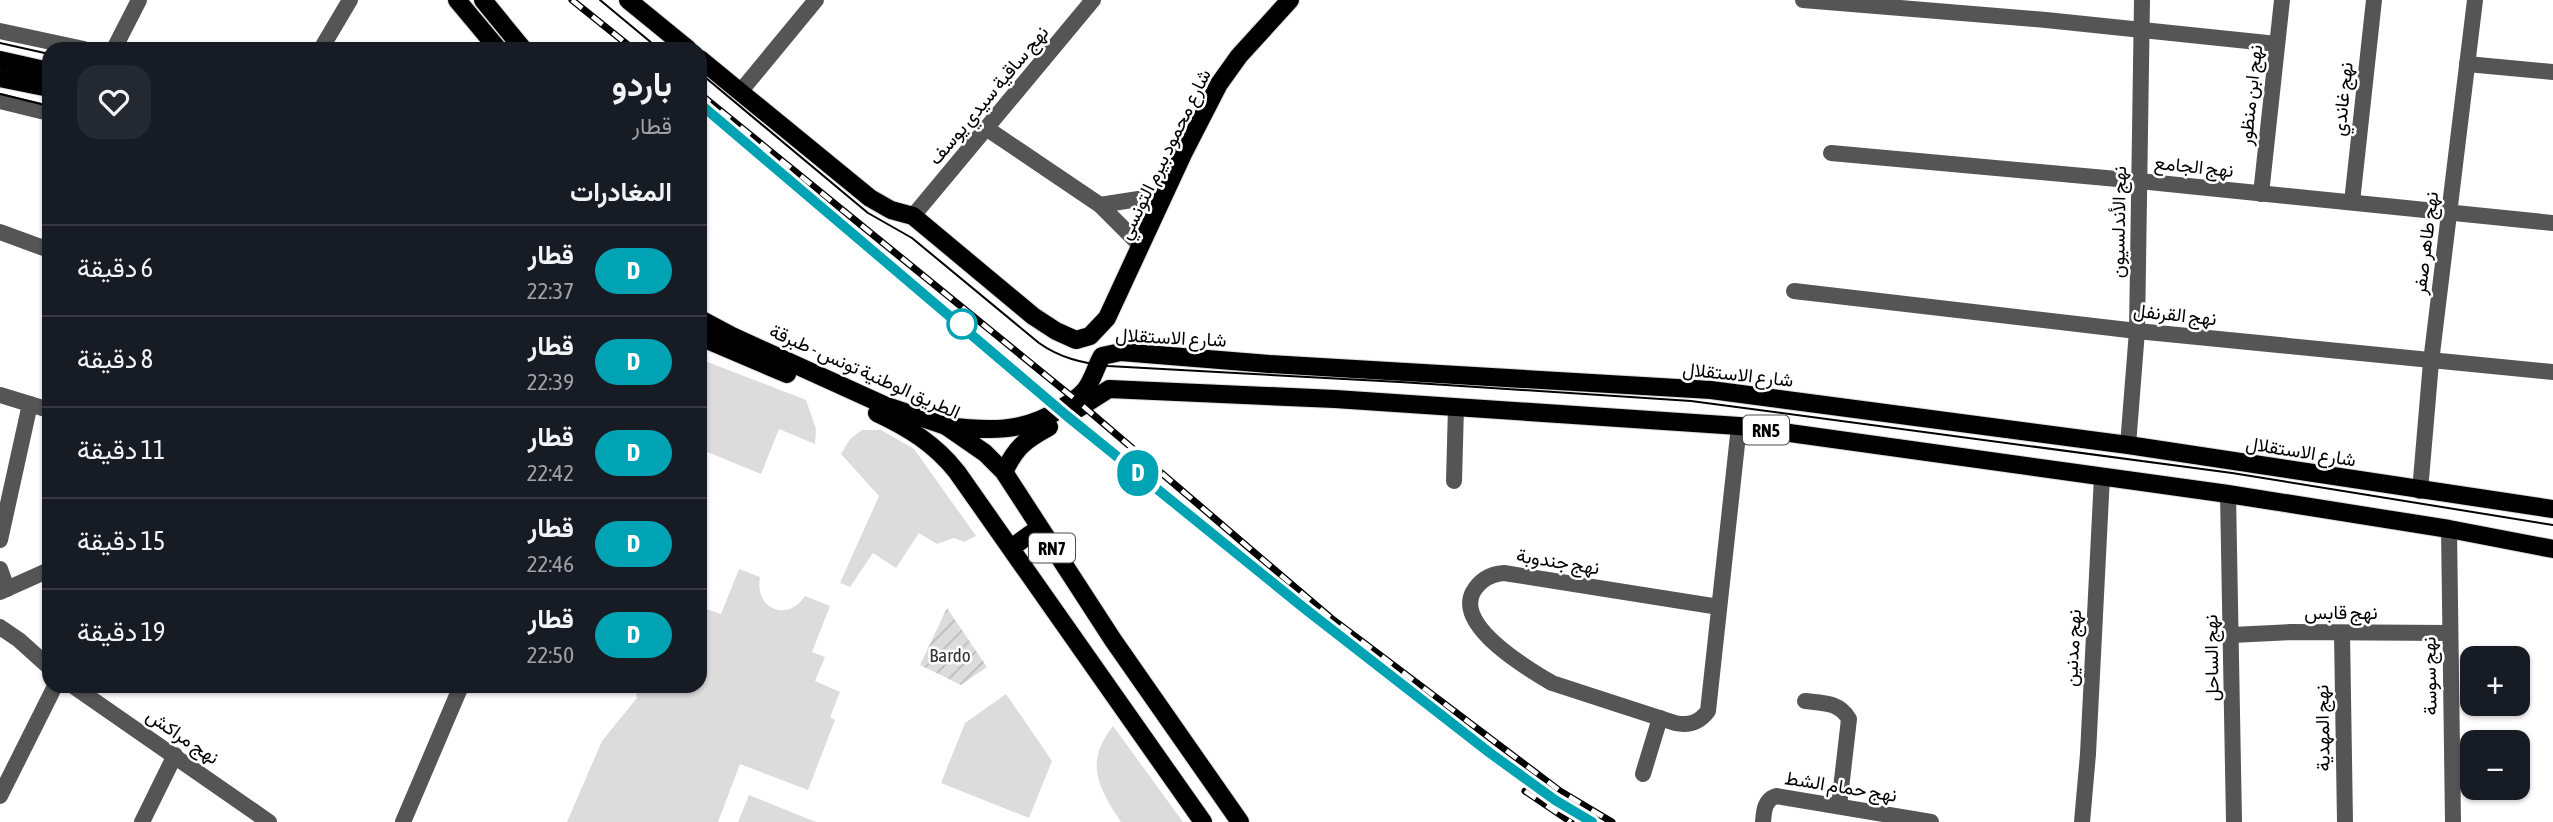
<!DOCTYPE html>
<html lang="ar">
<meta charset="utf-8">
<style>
:root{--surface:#171b24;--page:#242831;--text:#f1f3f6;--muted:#9ea1a6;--line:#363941}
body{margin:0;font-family:"Asap Condensed",Vazirmatn,sans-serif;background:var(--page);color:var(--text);direction:rtl;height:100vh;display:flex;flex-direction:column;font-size:26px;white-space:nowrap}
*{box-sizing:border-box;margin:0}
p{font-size:23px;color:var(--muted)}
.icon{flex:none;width:38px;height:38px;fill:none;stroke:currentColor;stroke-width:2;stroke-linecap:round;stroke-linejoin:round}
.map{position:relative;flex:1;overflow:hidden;direction:ltr}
.details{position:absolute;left:42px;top:42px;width:665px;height:651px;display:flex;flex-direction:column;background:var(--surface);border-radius:21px;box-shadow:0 2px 5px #0004;direction:rtl}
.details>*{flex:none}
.badge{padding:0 14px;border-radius:23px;font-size:24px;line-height:46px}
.fabs{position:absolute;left:2460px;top:646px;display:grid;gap:14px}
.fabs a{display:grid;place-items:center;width:70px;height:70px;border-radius:14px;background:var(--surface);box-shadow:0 2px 5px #0004;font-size:35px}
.map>.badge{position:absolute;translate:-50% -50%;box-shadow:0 0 0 4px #fff}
h2{padding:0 35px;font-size:26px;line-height:63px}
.round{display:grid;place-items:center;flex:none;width:74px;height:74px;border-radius:21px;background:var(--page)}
.headline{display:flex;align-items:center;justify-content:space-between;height:119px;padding:0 35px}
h1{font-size:33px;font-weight:700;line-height:52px}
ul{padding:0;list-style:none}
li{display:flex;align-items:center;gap:21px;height:91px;padding:0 35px;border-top:2px solid var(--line)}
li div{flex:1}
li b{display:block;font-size:26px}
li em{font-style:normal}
li .badge{min-width:77px;font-weight:700;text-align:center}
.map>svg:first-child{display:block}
</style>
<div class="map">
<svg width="2553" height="822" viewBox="0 0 2553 822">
<defs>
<pattern id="garden-furrows" width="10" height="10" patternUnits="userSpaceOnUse" patternTransform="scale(1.75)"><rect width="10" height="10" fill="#dcdcdc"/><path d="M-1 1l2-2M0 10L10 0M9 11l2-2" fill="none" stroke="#bbb"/></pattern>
</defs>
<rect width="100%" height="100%" fill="#fff"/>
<g fill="#dcdcdc">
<path d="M700,359L806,400L816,429L815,444L779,429L761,474L700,449Z"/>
<path d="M862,430H881L914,449L976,536L964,542L954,538L937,544L919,533L896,568L873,553L850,587L840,583L879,496L841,454L850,439Z"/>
<path d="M739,569L760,577C754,609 787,623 805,596L830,606L812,652L825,657L815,681L840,692L830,717L835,720L808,790L740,764L718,822H567L602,741L637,698L635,686H700V607L721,614Z"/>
<path d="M1006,694L1052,761L1029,818L941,783L965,723Z"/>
<path d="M1113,726L1183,822H1121C1098,787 1084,763 1113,726Z"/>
<path d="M749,795L816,822H738Z"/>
</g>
<path fill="url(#garden-furrows)" d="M947,608L987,667L961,685L920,665Z"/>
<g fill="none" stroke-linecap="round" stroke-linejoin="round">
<g stroke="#dbdbdb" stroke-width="20">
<g id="major">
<path d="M457,0L498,49"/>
<path d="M483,0L523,49"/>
<path d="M628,0L688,49"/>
<path d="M700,59L870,198L891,210L913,216L1033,316L1056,331L1076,340L1090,336L1107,318L1183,154L1219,84L1239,56L1290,0"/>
<path d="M0,60L49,71"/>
<path d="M0,78L49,88"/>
<path d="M700,319L732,336L884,405L946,426L985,453L1004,472L1113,640L1240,822"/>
<path d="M700,337L787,374"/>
<path d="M1076,410L1109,389L1335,399L1739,426L2228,494L2449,529L2553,549"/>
<path d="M877,413C909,428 935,444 957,472L1203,822"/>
<path d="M946,426C986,431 1025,433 1060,409C1069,403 1078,399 1085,390C1093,380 1096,366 1102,356L1121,352L1269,364L1711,390L2128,445L2553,509"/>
<path d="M1004,472C1016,447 1025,440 1049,427"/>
<path d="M1011,548L1039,528"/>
</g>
</g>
<g stroke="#555" stroke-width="16">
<path d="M1803,0L2046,20L2277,44"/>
<path d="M0,31L84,49"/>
<path d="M114,49L139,0"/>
<path d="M321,49L350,0"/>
<path d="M2467,64L2553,72"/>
<path d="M740,92L816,0"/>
<path d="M0,101L49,113"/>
<path d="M986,128L1100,205L1141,246"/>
<path d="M1831,153L2139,181L2553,223"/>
<path d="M2261,194L2282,0"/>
<path d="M2352,202L2374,0"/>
<path d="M1100,205L1164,195"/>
<path d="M913,216L1093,0"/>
<path d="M0,232L49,250"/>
<path d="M1794,291L2137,331L2553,372"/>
<path d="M0,395L49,410"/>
<path d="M2128,445L2137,331L2142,0"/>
<path d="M1454,481L1456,407"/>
<path d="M2420,491L2431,362L2475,0"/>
<path d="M2228,494L2234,822"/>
<path d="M2449,529L2453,822"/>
<path d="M0,540L30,404"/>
<path d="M0,569L7,589"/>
<path d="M0,592L49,570"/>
<path d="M1719,607L1504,573C1490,574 1480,580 1473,592C1455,626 1528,669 1552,683L1675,723C1689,726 1699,723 1708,711L1739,426"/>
<path d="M0,627L19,640L49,667"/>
<path d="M2342,633L2345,822"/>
<path d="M2232,635L2291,632L2450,633"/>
<path d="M73,686L269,822"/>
<path d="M1805,701C1823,703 1839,702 1849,719L1839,806"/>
<path d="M1643,774L1660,718"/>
<path d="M0,796L55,686"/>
<path d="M142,822L175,755"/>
<path d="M403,822L461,686"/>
<path d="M1763,822C1764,812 1764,800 1776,796L1931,822"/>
<path d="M2082,822L2088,754L2102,476"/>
</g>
<use href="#major" stroke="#000" stroke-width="18"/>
<g stroke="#000" stroke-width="2">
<path d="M600,0L659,49"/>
<path d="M0,43L49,54"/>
<path d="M700,73L868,213L912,238L1039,343C1060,358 1082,363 1108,366L1400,382L1691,401L2232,473L2553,525"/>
<path d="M0,94L49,106"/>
</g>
<g stroke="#000" stroke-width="7">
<g id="rail">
<path d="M572,0L633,49"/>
<path d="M700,94L1076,400L1331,618L1560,791L1612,822"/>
<path d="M899,271L1067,416L1297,602"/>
<path d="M1360,652L1490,753L1544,792"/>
<path d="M1525,791L1571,822"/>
</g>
</g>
<use href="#rail" stroke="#fff" stroke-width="4.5" stroke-dasharray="13" stroke-linecap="butt"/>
</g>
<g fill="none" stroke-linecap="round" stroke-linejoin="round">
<g stroke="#fff" stroke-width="16">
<path id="line" d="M700,104L1067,416L1304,608L1490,753L1555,800L1592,822"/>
</g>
<use href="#line" stroke="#00a3b4" stroke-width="10"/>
</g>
<circle fill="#fff" stroke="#00a3b4" stroke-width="3.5" cx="962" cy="324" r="14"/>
<g text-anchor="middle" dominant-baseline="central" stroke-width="5" stroke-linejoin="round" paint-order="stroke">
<g fill="#fff" stroke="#4c4c4c" stroke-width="2">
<rect x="1743" y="415.5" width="46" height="29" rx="5"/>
<rect x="1029" y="533.5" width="46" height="29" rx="5"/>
</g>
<g font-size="18" font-weight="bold" fill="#000">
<text x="1766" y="430">RN5</text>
<text x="1052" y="548">RN7</text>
</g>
<g font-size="19" fill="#000" stroke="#fff">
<text transform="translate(988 95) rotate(-50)">نهج ساقية سيدي يوسف</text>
<text transform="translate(2250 95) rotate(-84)">نهج ابن منظور</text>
<text transform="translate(2342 99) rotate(-84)">نهج غاندي</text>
<text transform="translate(1164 154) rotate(-64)">شارع محمود بيرم التونسي</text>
<text transform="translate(2194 166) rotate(6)">نهج الجامع</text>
<text transform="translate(2118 222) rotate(-89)">نهج الأندلسيون</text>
<text transform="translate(2425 243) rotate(-83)">نهج طاهر صفر</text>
<text transform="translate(2175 314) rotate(6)">نهج القرنفل</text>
<text transform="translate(1171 337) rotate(3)">شارع الاستقلال</text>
<text transform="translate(865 371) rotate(24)">الطريق الوطنية تونس - طبرقة</text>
<text transform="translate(1738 374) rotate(6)">شارع الاستقلال</text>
<text transform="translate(2301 451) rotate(9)">شارع الاستقلال</text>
<text transform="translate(1558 561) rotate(9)">نهج جندوبة</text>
<text x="2341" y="612">نهج قابس</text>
<text transform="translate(2072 648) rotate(-87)">نهج مدنين</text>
<text transform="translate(2211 658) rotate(-91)">نهج الساحل</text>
<text transform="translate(2429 676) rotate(-91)">نهج سوسة</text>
<text transform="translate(2322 728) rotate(-91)">نهج المهدية</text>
<text transform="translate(183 736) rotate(34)">نهج مراكش</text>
<text transform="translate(1841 786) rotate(9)">نهج حمام الشط</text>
</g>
<g font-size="19" fill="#333" stroke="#fff">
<text x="950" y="655">Bardo</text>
</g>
</g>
</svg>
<div class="fabs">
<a>+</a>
<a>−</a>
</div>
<b class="badge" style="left:1138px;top:473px;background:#00a3b4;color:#fff">D</b>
<section class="details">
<div class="headline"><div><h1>باردو</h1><p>قطار</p></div><a class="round"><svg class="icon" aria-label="heart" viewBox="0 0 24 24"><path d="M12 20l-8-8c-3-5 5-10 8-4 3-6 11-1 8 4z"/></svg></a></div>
<h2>المغادرات</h2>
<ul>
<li><span class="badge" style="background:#00a3b4;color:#fff">D</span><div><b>قطار</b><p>22:37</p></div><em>6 دقيقة</em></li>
<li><span class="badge" style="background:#00a3b4;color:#fff">D</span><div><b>قطار</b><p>22:39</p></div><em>8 دقيقة</em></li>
<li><span class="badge" style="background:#00a3b4;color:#fff">D</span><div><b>قطار</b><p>22:42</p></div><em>11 دقيقة</em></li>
<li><span class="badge" style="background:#00a3b4;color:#fff">D</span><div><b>قطار</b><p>22:46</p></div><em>15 دقيقة</em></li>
<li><span class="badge" style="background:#00a3b4;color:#fff">D</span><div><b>قطار</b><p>22:50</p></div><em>19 دقيقة</em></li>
</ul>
</section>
</div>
